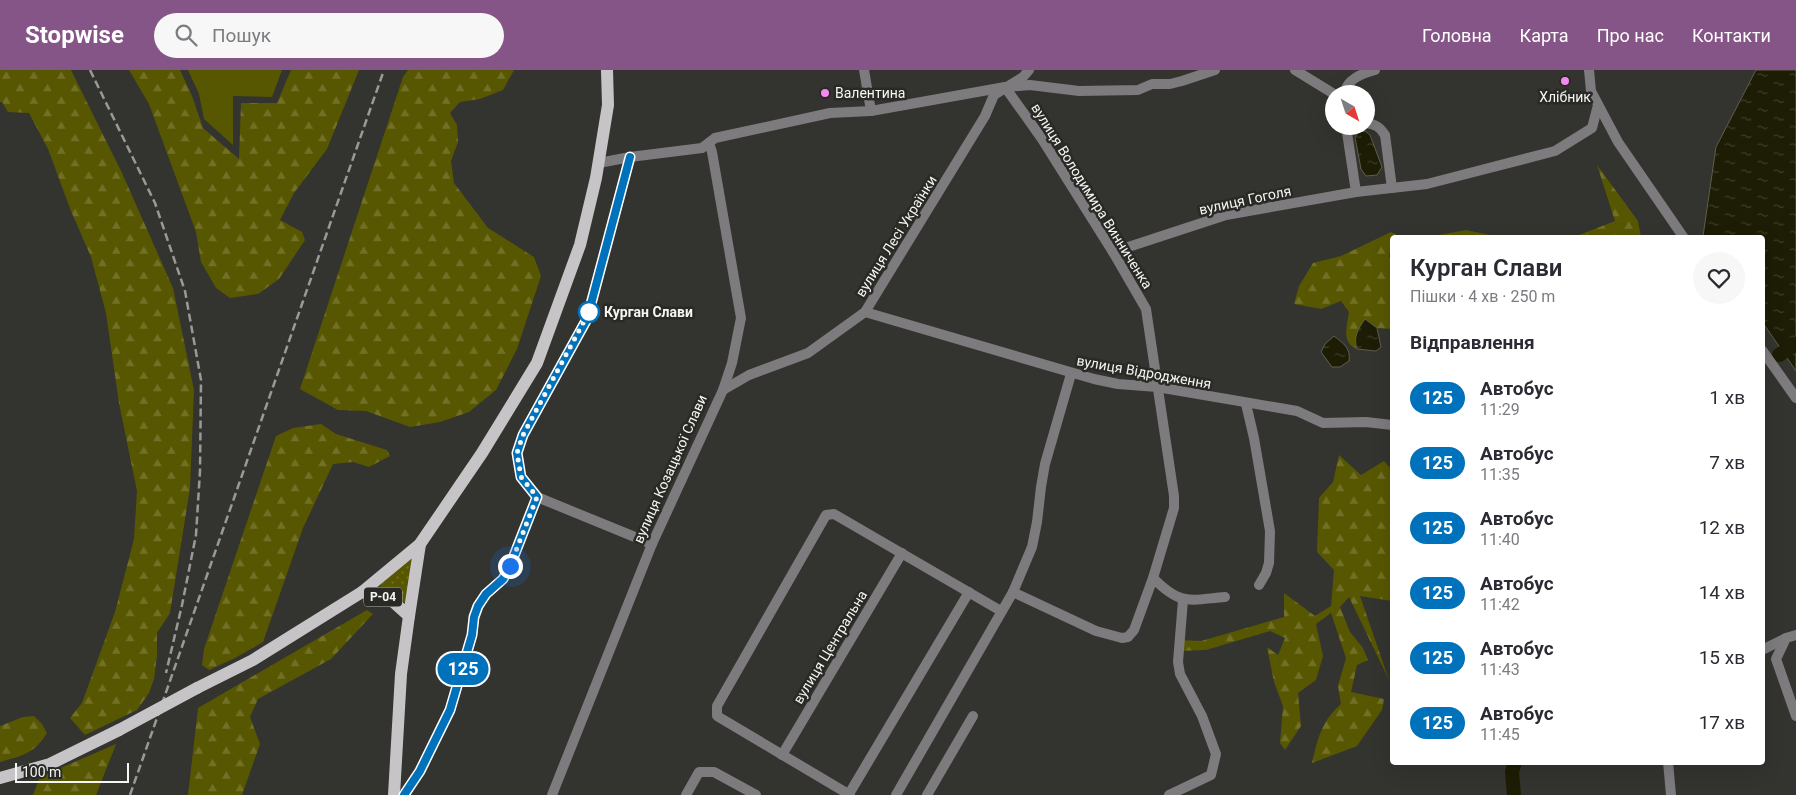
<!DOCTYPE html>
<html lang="uk">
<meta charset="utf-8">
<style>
:root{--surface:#fff;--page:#f7f7f7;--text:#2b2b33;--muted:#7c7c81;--accent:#855588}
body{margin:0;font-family:Roboto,sans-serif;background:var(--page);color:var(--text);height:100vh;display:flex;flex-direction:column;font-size:19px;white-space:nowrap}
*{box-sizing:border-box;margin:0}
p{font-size:16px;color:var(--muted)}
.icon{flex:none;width:28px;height:28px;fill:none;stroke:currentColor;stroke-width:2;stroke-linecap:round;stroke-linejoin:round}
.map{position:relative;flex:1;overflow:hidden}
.panel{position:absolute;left:1390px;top:165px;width:375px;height:530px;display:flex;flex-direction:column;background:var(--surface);border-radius:5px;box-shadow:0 5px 20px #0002}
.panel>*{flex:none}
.badge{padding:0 10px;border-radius:16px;font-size:18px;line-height:32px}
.needle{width:32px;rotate:141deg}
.fabs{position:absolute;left:1325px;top:15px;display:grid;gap:10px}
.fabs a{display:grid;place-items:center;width:50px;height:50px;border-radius:50%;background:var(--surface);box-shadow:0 5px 20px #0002;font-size:25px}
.scale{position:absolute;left:15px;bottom:12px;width:114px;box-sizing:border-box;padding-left:5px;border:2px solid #f5f5f2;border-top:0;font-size:14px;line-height:18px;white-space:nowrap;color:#f5f5f2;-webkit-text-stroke:4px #292925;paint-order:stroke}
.you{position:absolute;width:25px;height:25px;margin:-12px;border:4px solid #fff;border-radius:50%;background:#1a73e8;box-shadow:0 0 0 8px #1a73e833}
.map>.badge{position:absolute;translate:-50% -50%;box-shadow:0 0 0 2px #fff}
h2{padding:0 20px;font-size:19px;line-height:45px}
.round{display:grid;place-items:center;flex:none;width:52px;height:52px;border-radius:26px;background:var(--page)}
.summary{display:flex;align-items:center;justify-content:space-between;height:85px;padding:0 20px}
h1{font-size:24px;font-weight:600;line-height:38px}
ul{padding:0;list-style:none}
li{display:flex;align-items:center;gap:15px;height:65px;padding:0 20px}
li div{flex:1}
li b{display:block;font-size:19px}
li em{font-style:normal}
li .badge{min-width:55px;font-weight:700;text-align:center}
header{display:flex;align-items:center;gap:30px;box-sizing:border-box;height:70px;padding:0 25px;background:var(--accent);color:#fff}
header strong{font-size:24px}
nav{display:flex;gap:28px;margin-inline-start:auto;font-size:18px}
.search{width:350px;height:45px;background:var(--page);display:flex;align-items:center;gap:12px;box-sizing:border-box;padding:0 18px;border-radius:28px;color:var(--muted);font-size:19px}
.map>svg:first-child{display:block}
</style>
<header>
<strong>Stopwise</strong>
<div class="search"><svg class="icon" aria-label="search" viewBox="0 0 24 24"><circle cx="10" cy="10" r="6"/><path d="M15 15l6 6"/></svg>Пошук</div>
<nav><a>Головна</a><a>Карта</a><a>Про нас</a><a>Контакти</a></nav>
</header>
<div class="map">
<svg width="1796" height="725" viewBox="0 0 1796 725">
<defs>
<pattern id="grass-dots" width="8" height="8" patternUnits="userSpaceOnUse" patternTransform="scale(1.25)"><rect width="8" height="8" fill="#585701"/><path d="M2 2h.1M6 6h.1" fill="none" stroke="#717026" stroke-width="1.8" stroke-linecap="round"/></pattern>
<pattern id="forest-firs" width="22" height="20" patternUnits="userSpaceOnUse" patternTransform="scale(1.25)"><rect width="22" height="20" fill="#585701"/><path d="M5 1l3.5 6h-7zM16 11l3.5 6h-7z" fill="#717026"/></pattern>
<pattern id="water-ripples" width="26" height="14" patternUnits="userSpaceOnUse" patternTransform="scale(1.25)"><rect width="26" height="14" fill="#1d1d05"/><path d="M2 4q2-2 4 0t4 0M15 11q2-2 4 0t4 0" fill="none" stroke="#3e3e2a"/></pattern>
</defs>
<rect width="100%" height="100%" fill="#33332f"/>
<path fill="url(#grass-dots)" d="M412,486L407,535L394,522L379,516Z"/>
<g fill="url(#forest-firs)">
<path d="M0,0H71L122,103L173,218L194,320L190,418L170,543L157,563V585L154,609L149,623L137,640L85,665L70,648L82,633L115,542L134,469L137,421L119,333L106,243L91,187L71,141L48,79L29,43L8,42L2,32H0Z"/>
<path d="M129,0H180L192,26L203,58L239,89L241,33H277L291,0H359L327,79L294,123L280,150L302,162L305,170L279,209L258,224L230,228L216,218L201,192L196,162L149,34Z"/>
<path d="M408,0H514L503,20L480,29L460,32L450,43L457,55L458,72L451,91L454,113L488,158L534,187L541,206L517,279L496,320L469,342L440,352L410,357L366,341L338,340L300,319L403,7Z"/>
<path d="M1597,95L1638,151L1641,167H1574L1615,151Z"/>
<path d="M1466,160L1500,167H1433V166Z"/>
<path d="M1391,162L1399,166L1392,168L1389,187L1392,188V259L1377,258L1365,249L1355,272L1357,279C1341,273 1347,256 1349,242L1341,231L1321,239L1294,234L1299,216L1313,193L1341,186Z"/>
<path d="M321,354L336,364L387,380L390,386L369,397L353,392L333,394L303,458L263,572L235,588L209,600L202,595L204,579L276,366L293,358Z"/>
<path d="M1339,385L1361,405L1384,391L1392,400V531L1360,526L1389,610L1349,527L1340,537L1350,562L1363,578L1368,590L1357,595L1351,622L1384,629L1382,640L1357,676L1312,693C1318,668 1321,652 1341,634L1338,616L1346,588L1331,543L1316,554L1323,586L1316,610L1298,623L1301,656L1285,680L1280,673L1283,636L1274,612L1267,577L1278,585L1285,568L1270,561L1206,580L1179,581L1180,570L1201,571L1284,547V523L1315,546L1331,536L1334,500L1317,482L1319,428L1333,412Z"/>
<path d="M367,540L373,544L331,589L258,629L250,647L260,674L242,725H188L198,638Z"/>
<path d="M34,646L42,654L47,663C35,683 22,686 0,692V656L23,647Z"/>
<path d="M116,674L96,725H33L40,707Z"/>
</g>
<path fill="#585701" d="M188,0H282L272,27L233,26V75L204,49L199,24Z"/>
<g fill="url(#water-ripples)" stroke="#5e5e4c">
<path d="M1756,0H1796V301L1763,253L1762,168H1704L1703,166L1716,77Z"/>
<path d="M1365,61L1370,65L1382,97L1377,105L1366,106L1361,99L1355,67L1359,62Z"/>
<path d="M1365,249L1377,258L1381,277L1376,281L1357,279C1353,267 1358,259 1365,249Z"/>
<path d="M1334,266C1343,273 1351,278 1349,291L1340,297H1332L1321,282L1325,274Z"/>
</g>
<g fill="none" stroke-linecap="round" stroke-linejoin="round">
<g stroke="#1d1d05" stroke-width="14">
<path d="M1779,285L1796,274"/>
<path d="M1514,725L1512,702L1515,692"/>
</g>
<g stroke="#7d7b7d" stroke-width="10">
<path d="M864,0L871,41"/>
<path d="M1295,0L1334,24"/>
<path d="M1589,0L1591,21L1618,72L1684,168"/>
<path d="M1005,17L1042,69L1113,182L1146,239L1174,426V438L1153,508L1134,560L1128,567L1122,568L1096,561L1013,522"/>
<path d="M1344,24C1347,9 1361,4 1375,0"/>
<path d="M1366,53C1375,54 1380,57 1385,65L1392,118"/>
<path d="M1346,56L1356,122"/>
<path d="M599,93L630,87L702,78L715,68L830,43L871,41L1005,17L1030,15L1079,21L1138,20L1152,14H1170L1182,11L1215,0"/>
<path d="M1113,182L1226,145L1356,122L1427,114L1555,81L1592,58L1598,35"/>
<path d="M865,242L1094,309L1118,314L1157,317L1297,341L1323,353L1366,352L1392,355"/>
<path d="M1762,280L1796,328"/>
<path d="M723,320L749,305L808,283L865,242L985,46L994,25L1023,7L1029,0"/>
<path d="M1246,334L1254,368L1270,461L1269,493L1266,503L1259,515"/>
<path d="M537,427L652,474"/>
<path d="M1153,508C1181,536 1188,530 1225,527"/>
<path d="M1796,565L1786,568L1776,589L1796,646"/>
<path d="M1762,580L1786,568"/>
<path d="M782,685L902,483"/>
<path d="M1668,692L1671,725"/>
<path d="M849,724L969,522"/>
<path d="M404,725L420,701L450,640L472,565L474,547L478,536L486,524L503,509L510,496L537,427L521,407L517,383L523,365L587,249L630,87"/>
<path d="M552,725L652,474L723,320L732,293L741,248L712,82L709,73"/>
<path d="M686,725L699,702H714L756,725"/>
<path d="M850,725L717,646V636L826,445L834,444L1001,541"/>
<path d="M896,725L1013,522L1032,477L1037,452L1041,417L1045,394L1071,304"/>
<path d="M927,725L973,646"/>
<path d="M1169,725L1211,705L1216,684L1202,646L1180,604L1178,592L1183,530"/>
</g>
<g stroke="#c7c4c7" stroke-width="12">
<path d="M362,522L420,474L482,383L537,293L580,175L596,108L608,35L607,0"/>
<path d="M409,546L420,474"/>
<path d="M197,618L253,590L362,522L389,528L409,546L401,604L394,725"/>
<path d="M0,708L50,694L119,660"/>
</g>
<g stroke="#999996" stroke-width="2.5" stroke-dasharray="8 4" stroke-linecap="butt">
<path d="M90,0L155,133L185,221L201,310L200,401L196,465L182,535L166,603"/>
<path d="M130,725L384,0"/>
</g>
<path stroke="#c7c4c7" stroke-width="12" d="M119,660L197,618"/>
</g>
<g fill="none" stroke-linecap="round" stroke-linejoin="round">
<g stroke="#fff" stroke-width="11">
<path id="line" d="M404,725L420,701L450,640L472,565L474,547L478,536L486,524L503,509L510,496L537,427L521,407L517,383L523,365L587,249L630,87"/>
</g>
<use href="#line" stroke="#0072bc" stroke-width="8"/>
<path stroke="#f5f5f2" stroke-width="5" stroke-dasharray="0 9" d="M510,496L537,427L521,407L517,383L523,365L589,242"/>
</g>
<g fill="#f489f0" stroke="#292925" stroke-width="2">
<circle cx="1565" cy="11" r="5"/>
<circle cx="825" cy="23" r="5"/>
</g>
<circle fill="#fff" stroke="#0072bc" stroke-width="2.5" cx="589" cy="242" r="10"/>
<g text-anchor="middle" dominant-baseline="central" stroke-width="5" stroke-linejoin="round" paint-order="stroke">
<rect fill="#292925" stroke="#b8b8b4" stroke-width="1" x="364" y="517.5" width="38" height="19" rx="4"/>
<g font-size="12" font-weight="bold" fill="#f5f5f2">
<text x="383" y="527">Р-04</text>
</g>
<g font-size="14" fill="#f5f5f2" stroke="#292925" text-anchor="start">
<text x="835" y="23">Валентина</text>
<text x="1565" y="27" text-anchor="middle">Хлібник</text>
</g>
<g font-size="14" fill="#f5f5f2" stroke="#292925">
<text transform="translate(1092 126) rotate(58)">вулиця Володимира Винниченка</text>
<text transform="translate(1245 130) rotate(-12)">вулиця Гоголя</text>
<text transform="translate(896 166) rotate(-58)">вулиця Лесі Українки</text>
<text transform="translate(1144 302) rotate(10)">вулиця Відродження</text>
<text transform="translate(670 399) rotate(-66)">вулиця Козацької Слави</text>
<text transform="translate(830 577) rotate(-59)">вулиця Центральна</text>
</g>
<g font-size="14" font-weight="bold" fill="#f5f5f2" stroke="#292925" text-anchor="start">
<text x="604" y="242">Курган Слави</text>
</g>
</g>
</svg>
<div class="fabs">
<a><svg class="needle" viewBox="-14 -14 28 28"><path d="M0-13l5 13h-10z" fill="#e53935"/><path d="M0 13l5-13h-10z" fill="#7c7c81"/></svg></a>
</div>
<div class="scale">100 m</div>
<div class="you" style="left:510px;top:496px"></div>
<b class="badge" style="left:463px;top:599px;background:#0072bc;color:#fff">125</b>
<section class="panel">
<div class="summary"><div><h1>Курган Слави</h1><p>Пішки · 4 хв · 250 m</p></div><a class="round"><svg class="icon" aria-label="heart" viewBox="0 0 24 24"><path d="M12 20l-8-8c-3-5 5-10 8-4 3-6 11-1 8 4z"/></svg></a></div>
<h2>Відправлення</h2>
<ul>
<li><span class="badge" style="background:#0072bc;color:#fff">125</span><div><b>Автобус</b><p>11:29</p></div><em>1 хв</em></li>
<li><span class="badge" style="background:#0072bc;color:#fff">125</span><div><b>Автобус</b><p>11:35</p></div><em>7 хв</em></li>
<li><span class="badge" style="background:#0072bc;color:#fff">125</span><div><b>Автобус</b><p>11:40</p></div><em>12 хв</em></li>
<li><span class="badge" style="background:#0072bc;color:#fff">125</span><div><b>Автобус</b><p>11:42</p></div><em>14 хв</em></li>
<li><span class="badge" style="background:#0072bc;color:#fff">125</span><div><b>Автобус</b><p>11:43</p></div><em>15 хв</em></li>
<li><span class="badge" style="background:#0072bc;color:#fff">125</span><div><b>Автобус</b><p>11:45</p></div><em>17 хв</em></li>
</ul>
</section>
</div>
